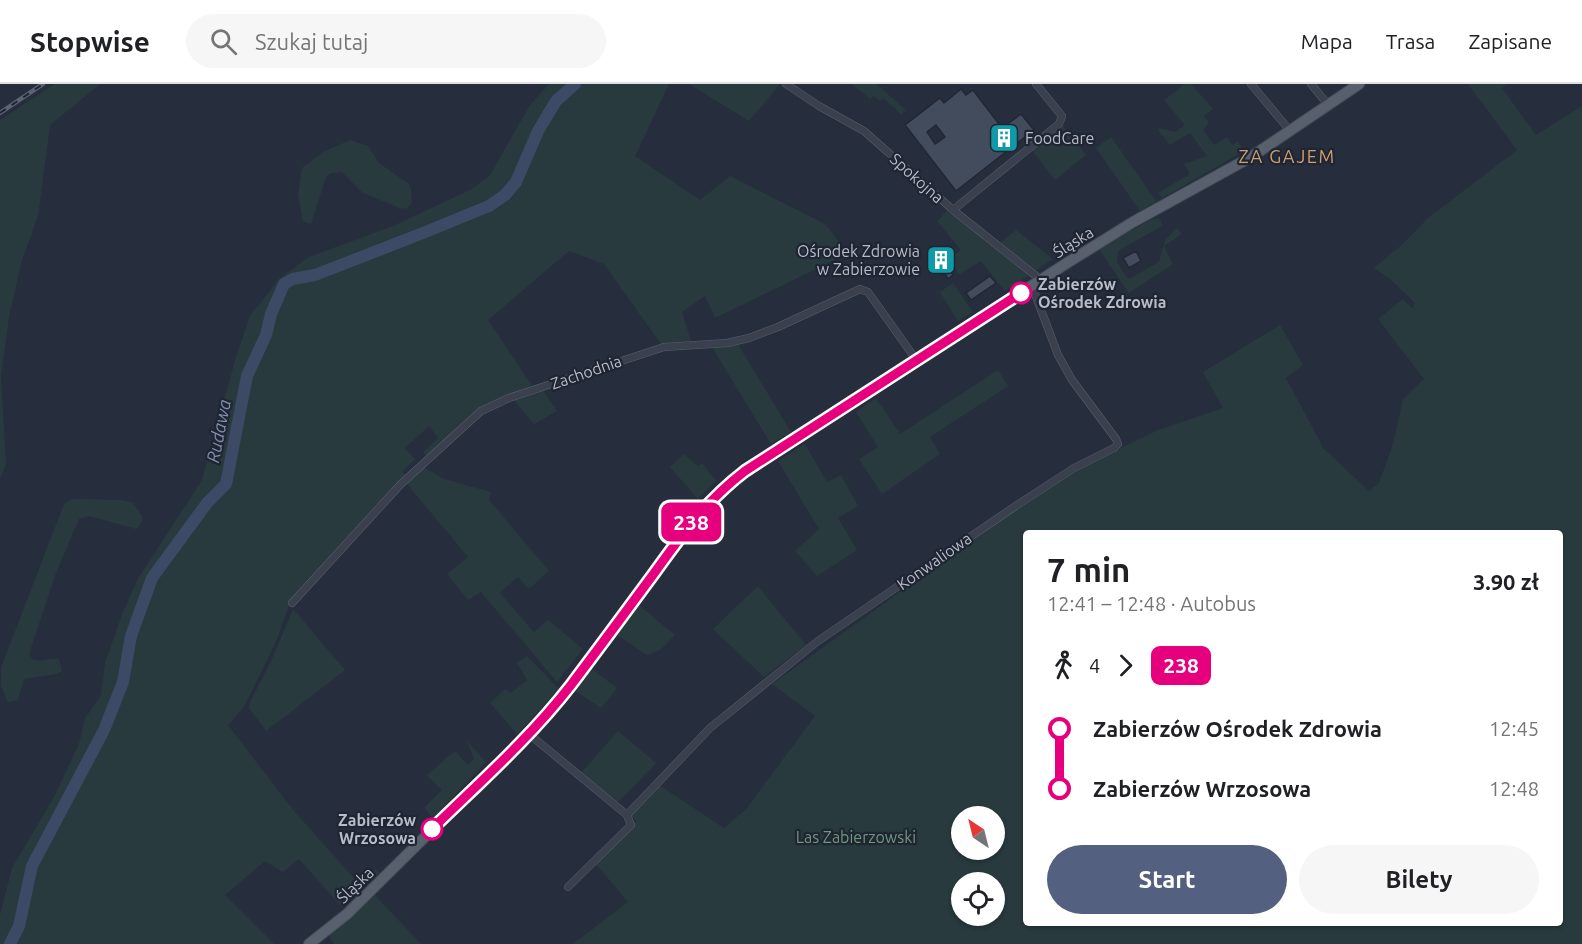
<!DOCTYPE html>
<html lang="pl">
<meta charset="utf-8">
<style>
:root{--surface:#fff;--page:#f6f6f6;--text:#202124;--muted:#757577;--line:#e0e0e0;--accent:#536080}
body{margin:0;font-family:Ubuntu,sans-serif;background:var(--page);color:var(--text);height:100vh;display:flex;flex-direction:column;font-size:22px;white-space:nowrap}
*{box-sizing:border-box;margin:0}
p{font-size:20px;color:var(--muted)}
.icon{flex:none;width:33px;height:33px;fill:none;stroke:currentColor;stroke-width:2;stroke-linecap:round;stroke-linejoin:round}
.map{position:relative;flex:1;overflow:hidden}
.details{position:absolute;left:1023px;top:446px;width:540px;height:396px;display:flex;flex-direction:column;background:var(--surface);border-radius:6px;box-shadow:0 2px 4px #0004}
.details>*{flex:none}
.badge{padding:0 12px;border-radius:9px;font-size:21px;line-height:39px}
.needle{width:39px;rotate:325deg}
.fabs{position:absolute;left:951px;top:722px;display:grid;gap:12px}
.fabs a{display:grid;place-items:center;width:54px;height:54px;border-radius:50%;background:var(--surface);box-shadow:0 2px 4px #0004;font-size:30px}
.map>.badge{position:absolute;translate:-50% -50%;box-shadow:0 0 0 3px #fff}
.legs{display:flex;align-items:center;gap:9px;height:66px;padding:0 24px;font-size:20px}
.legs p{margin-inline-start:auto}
.summary{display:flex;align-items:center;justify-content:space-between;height:102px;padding:0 24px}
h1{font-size:33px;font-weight:600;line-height:45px}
.cta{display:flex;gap:12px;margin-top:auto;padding:12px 24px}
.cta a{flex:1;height:69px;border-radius:36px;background:var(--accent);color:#fff;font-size:24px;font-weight:600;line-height:69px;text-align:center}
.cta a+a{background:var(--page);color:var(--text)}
ul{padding:0 24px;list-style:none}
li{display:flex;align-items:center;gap:21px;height:60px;font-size:22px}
li i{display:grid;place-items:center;width:9px;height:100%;margin:0 8px;background:currentColor}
li i::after{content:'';width:15px;height:15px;margin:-8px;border:4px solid;border-radius:50%;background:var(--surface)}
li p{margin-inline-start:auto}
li:first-child i{background:linear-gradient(#0000 50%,currentColor 0)}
li:last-child i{background:linear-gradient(currentColor 50%,#0000 0)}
header{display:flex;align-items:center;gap:36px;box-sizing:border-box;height:84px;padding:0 30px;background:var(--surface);border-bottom:2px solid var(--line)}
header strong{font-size:28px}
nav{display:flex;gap:33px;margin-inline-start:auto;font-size:21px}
.search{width:420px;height:54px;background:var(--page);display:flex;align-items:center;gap:15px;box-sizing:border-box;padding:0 21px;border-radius:33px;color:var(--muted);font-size:22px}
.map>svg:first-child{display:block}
</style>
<header>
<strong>Stopwise</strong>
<div class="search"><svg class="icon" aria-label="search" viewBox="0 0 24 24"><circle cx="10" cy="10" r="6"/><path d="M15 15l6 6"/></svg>Szukaj tutaj</div>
<nav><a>Mapa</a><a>Trasa</a><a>Zapisane</a></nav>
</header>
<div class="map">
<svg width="1582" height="860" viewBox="0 0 1582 860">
<rect width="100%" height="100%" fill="#262e3d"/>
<g fill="#283a3e" fill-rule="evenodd">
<path d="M55,0H100L50,41L38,132L22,176L9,233L1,291L6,381L0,394V36Z"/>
<path d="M549,0H669L635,72L700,116L730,92L823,139L829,144L847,170L715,234L705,212L682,228L691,257L661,260L604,180L569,167L488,236L532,302L479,324L428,374L423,368L438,354L429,342L405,364L415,375L402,388L406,391L298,506L290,518L277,555L244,623L228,641L294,727L360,801L376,785L380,788L342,823L299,775L283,788L265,777L225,811L274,860H0V831L12,784L54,713L79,660L85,634L101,612L105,579L123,528L137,496L202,396L236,273L250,232L279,195L309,173L393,142L472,105L490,91L530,21Z"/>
<path d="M689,0H780L749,37Z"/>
<path d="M852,0H876L906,26L901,30L883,14L880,17L874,12L870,15Z"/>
<path d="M1185,0H1191L1213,25L1204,32L1209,39L1203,46L1214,61L1227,53L1232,61L1238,58L1244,67L1162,114L1158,109L1190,90L1184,80L1207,72L1190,49L1170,61L1158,46L1160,44L1175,48L1185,41L1164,16Z"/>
<path d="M1468,0H1507L1502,4L1536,51L1582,22V860H573L628,818L595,779L637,737L628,730L659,701L724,744L746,725L815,632L772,600L1031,414L1077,386L1156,347L1223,324L1203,288L1280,241L1303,281L1286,294L1324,365L1369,407L1379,399L1393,360L1403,315L1424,295L1378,235L1403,215L1413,225L1415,219L1388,193L1374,184L1404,159L1428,134L1517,66ZM1026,448H1560V838H1026ZM962,732H994V765H962ZM962,798H994V831H962Z"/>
<path d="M1063,42L1086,71L1055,96L1032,66Z"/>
<path d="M1111,53L1156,117L1140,127L1096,64Z"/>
<path d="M350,56L368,62L379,79L409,100L411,105L412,119L406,125L400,124L363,109L342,88L331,89L326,93L311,140L303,138L298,110L302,84L323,68Z"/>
<path d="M947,127L995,163L1016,146L1053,175L1005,207L981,177L958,191L952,173L961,166L937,137Z"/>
<path d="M1152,135H1160L1162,142L1118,167L1117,178L1127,194H1131L1159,178L1165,156L1177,144L1182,150L1164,162L1173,180L1129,209L1099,165Z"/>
<path d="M953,199L973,228L958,237L940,208Z"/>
<path d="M738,260L791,348L771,360L712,263Z"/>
<path d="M998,286L1008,302L930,353L940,370L882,410L859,375L878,363L856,328L876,314L900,350Z"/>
<path d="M543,306L557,327L534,340L513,315Z"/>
<path d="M805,360L827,398L841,391L858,422L838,434L857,466L817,492L795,467L819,445L778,377Z"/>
<path d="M684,370L698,382L702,379L716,397L698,415L670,383Z"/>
<path d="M423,383L444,395L491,408L489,416L549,487L529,505L518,493L500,509L534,548L548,536L583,565L557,598L481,508L468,516L447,490L468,473L407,400Z"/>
<path d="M71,415L122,416L133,419L142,432V438L136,445L89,432L79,435L56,489L29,570L32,575C42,579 49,574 59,575L62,587L56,590L24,595L18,616L8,618L1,602V584L64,420Z"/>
<path d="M758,502L806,561L764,593L713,545Z"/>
<path d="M637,520L675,551L660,566L647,571L617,551Z"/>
<path d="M293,525L345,586L266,647L249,624L250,618L272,575Z"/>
<path d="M527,572L559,605L517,650L490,619L505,605L511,609L527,596L517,579Z"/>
<path d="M592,585L617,604L601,624L574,606Z"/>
<path d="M618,647L656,679L617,719L581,689Z"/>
<path d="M467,657L486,678L433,734L424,724L442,706L427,691L455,667L468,681L474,675Z"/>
<path d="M373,809L421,860H334L328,850Z"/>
</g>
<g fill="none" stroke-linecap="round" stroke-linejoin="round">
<path stroke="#3d4a65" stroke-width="12" d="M10,860L19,842L32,782L104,646L123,598L131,552L152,494L207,419L226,400L247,292L266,251L271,230L284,200L293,195L315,191L423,149L489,122L505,111L516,98L538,47L556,17L575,0"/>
</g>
<g fill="#434c5c" stroke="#212735" stroke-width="1.5" fill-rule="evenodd">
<path d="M961,5L966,11L973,6L1002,44L1021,30L1034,46L956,107L905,41L940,14L944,19ZM936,41L945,53L935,60L927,48Z"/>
<path d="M939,162L953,184L950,186L953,191L948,195L945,189L942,191L929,169Z"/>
<path d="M1136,167L1141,177L1129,184L1123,174Z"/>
<path d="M990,192L996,199L971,216L966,209Z"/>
</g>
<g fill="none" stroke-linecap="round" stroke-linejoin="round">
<g stroke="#585e6b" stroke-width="8">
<g id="street">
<path d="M786,0L819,22L864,47L953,126L1041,196"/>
<path d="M1251,0L1291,48"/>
<path d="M1311,0L1329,22"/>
<path d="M953,126L1059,40L1062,32L1036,0"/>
<path d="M292,519L401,400L481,327L509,314L664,263L727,259L749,254L778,243L860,205L868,208L917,277"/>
<path d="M529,650L627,731"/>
<path d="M568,803L631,741L627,731L710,644L818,557L1017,421L1074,384L1114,364L1118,360L1116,355L1072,296L1058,271L1032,202"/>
</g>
</g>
<g stroke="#434957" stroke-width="12">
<path id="primary" d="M309,860L347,830L529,650L569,603L702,424L745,387L1067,179L1133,138L1251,73L1359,0"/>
</g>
<use href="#street" stroke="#3a404e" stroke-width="7"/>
<use href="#primary" stroke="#585f6d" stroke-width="10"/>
<g stroke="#5c6474" stroke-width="4.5">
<path id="rail" d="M0,29L43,0"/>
</g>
<use href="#rail" stroke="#1f2533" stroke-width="2" stroke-dasharray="7" stroke-linecap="butt"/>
</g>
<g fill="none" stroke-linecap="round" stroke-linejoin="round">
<g stroke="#fff" stroke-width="14">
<path id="line-1" d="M432,745C479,699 530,654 571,601C599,564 627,526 655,488C683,449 706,417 745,387L1021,209"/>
</g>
<use href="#line-1" stroke="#e6007e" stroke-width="9"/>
</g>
<defs>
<g id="building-square" transform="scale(1.5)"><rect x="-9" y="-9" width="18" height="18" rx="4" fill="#0f9aa8" stroke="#1f2533"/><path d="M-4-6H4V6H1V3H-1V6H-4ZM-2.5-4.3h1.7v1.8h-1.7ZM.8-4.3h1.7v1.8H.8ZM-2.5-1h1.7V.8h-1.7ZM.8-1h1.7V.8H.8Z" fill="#fff"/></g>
</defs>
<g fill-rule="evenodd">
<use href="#building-square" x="1004" y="54"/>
<use href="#building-square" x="941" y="176"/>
</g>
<g fill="#fff" stroke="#e6007e" stroke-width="3">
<circle cx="1021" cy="209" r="10"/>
<circle cx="432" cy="745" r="10"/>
</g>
<g text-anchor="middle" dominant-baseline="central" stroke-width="4.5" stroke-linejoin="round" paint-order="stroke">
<g font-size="16" fill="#b6bcc8" stroke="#1f2533" text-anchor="start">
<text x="1025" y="54">FoodCare</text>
<text x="920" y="167" text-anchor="end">Ośrodek Zdrowia<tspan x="920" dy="18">w Zabierzowie</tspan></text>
</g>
<g font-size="16" fill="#b6bcc8" stroke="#1f2533">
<text transform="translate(917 94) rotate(42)">Spokojna</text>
<text transform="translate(1073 158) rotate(-32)">Śląska</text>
<text transform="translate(586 288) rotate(-19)">Zachodnia</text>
<text transform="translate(934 477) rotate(-35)">Konwaliowa</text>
<text transform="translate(355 801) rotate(-44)">Śląska</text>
</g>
<g font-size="16" font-weight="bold" fill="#b6bcc8" stroke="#1f2533" text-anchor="start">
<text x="1038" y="200">Zabierzów<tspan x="1038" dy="18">Ośrodek Zdrowia</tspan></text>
<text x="416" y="736" text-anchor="end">Zabierzów<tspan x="416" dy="18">Wrzosowa</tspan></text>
</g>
<g font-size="16" fill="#6f987c" stroke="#1f2533">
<text x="856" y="753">Las Zabierzowski</text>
</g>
<g font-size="18" letter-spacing="1.5" fill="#ce9f6c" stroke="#1f2533">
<text x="1287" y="72">ZA GAJEM</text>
</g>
<g font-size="18" font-style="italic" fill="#808fae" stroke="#1f2533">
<text transform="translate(218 347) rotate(-79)">Rudawa</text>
</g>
</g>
</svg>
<div class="fabs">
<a><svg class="needle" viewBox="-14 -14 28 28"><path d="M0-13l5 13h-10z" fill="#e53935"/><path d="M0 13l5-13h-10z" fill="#757577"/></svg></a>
<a><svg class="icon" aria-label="locate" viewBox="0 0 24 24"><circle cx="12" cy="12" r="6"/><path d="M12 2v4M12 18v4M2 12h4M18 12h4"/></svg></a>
</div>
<b class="badge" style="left:691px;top:438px;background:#e6007e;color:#fff">238</b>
<section class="details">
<div class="summary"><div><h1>7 min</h1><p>12:41 – 12:48 · Autobus</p></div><b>3.90 zł</b></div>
<div class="legs"><svg class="icon" aria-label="walk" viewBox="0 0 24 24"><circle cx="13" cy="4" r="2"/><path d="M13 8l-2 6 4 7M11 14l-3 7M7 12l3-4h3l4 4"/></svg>4<svg class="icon" aria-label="forward" viewBox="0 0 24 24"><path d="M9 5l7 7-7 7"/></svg><b class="badge" style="background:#e6007e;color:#fff">238</b></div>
<ul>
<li><i style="color:#e6007e"></i><b>Zabierzów Ośrodek Zdrowia</b><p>12:45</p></li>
<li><i style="color:#e6007e"></i><b>Zabierzów Wrzosowa</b><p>12:48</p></li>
</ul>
<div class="cta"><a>Start</a><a>Bilety</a></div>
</section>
</div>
